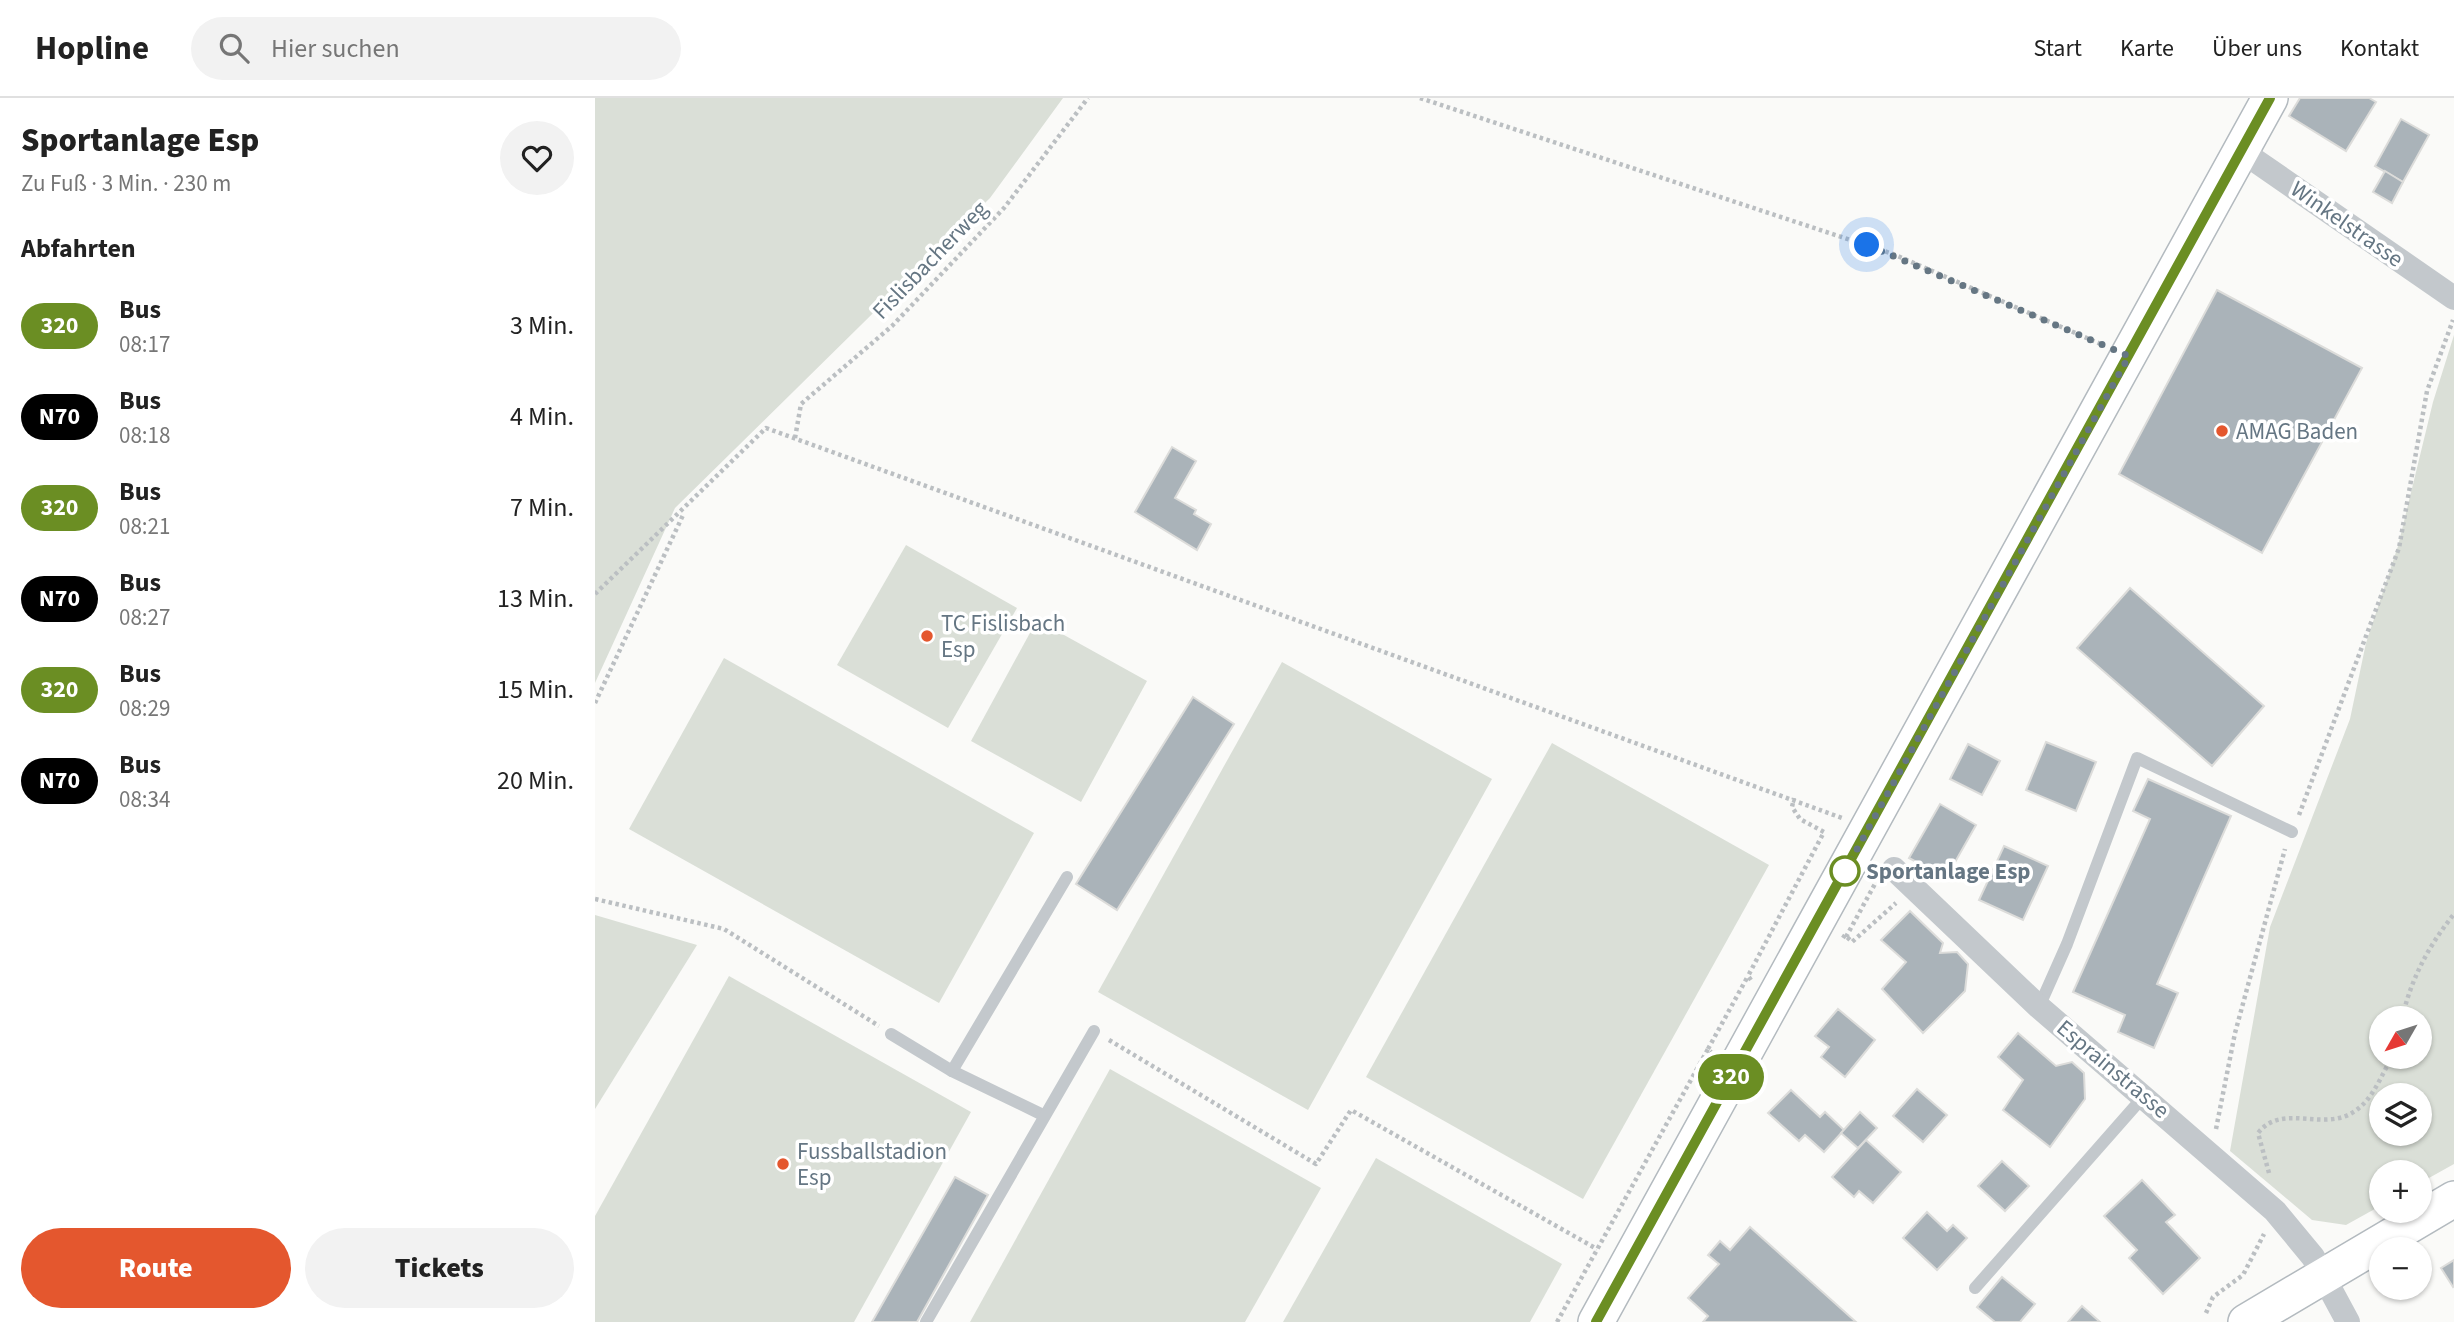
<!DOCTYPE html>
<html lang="de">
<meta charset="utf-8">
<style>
:root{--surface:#fff;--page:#f2f2f2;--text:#222;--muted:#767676;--line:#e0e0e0;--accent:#e4572e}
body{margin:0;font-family:"Source Sans 3",sans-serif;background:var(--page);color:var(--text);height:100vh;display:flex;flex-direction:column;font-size:26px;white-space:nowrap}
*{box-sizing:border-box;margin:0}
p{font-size:23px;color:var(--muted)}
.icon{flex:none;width:38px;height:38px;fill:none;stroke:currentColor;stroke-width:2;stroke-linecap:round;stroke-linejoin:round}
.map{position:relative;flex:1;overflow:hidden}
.panel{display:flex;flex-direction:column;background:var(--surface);width:595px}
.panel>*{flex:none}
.badge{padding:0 14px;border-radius:23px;font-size:24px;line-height:46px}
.needle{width:46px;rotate:231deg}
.buttons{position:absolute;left:1774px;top:908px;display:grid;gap:14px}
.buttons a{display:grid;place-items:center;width:63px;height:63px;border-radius:50%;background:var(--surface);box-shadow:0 2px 5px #0004;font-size:35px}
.you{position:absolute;width:35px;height:35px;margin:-18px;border:5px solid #fff;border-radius:50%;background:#1a73e8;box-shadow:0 0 0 10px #1a73e833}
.map>.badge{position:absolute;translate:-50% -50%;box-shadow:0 0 0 4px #fff}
h2{padding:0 21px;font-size:26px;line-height:63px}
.round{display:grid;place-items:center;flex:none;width:74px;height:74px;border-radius:37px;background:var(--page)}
.headline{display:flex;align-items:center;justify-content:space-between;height:119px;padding:0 21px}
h1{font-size:33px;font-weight:800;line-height:52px}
.primary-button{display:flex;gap:14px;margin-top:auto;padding:14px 21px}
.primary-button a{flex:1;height:80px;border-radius:42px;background:var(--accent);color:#fff;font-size:28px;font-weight:800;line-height:80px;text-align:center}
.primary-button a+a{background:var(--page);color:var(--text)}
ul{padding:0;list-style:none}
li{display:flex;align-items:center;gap:21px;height:91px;padding:0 21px}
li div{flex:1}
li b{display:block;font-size:26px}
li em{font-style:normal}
li .badge{min-width:77px;font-weight:700;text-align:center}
header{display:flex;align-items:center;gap:42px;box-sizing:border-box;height:98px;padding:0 35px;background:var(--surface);border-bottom:2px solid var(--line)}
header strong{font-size:33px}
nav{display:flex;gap:38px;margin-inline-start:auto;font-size:24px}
.search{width:490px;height:63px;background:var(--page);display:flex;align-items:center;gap:18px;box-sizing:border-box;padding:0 24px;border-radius:38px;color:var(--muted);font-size:26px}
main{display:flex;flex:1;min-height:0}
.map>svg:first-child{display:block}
</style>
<header>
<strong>Hopline</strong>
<div class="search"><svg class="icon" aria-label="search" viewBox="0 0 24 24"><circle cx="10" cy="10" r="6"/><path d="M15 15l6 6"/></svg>Hier suchen</div>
<nav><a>Start</a><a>Karte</a><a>Über uns</a><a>Kontakt</a></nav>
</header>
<main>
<section class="panel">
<div class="headline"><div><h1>Sportanlage Esp</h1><p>Zu Fuß · 3 Min. · 230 m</p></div><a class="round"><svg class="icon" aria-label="heart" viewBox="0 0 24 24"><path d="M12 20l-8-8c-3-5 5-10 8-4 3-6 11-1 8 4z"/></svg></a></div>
<h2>Abfahrten</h2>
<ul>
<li><span class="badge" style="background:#6b8e23;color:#fff">320</span><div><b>Bus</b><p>08:17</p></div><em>3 Min.</em></li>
<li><span class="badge" style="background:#000;color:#fff">N70</span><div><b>Bus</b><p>08:18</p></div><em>4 Min.</em></li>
<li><span class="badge" style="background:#6b8e23;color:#fff">320</span><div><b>Bus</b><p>08:21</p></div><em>7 Min.</em></li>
<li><span class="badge" style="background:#000;color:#fff">N70</span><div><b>Bus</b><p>08:27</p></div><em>13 Min.</em></li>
<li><span class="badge" style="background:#6b8e23;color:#fff">320</span><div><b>Bus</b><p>08:29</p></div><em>15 Min.</em></li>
<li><span class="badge" style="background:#000;color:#fff">N70</span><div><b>Bus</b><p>08:34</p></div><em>20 Min.</em></li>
</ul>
<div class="primary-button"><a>Route</a><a>Tickets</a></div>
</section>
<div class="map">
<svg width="1859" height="1224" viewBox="0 0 1859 1224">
<rect width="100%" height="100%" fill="#fafaf8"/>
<g fill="#dadfd7" fill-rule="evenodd">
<path d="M0,0H468L395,100L80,410L0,585Z"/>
<path d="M1859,237V1066L1825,1085V1074H1787V1107L1751,1127L1717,1122L1635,1053L1675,829L1755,621L1771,545L1803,448L1838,304ZM1787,920H1825V959H1787ZM1787,998H1825V1036H1787Z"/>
<path d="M311,447L422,510L353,630L242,567Z"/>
<path d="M442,522L552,583L486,704L376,643Z"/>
<path d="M129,560L439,735L344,905L34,731Z"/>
<path d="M687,564L897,681L713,1012L503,894Z"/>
<path d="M957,645L1174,767L988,1101L771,979Z"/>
<path d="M0,817L102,847L0,1011Z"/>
<path d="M134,878L376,1014L259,1224H0V1118Z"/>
<path d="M515,971L726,1090L650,1224H375Z"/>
<path d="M781,1060L967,1166L935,1224H688Z"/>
</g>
<g fill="#aab3b9" stroke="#dcdcda" stroke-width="2">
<path d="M1705,0H1774L1781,4L1751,53L1694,18Z"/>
<path d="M1806,21L1834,37L1808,84L1780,68Z"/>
<path d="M1790,73L1808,84L1797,105L1778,94Z"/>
<path d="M1622,192L1767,270L1667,455L1524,376Z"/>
<path d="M577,349L601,363L580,400L601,412L599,416L616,426L602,452L540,414Z"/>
<path d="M1535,490L1669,608L1617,668L1482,550Z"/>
<path d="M598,599L639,626L522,812L481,786Z"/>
<path d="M1451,644L1501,664L1481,713L1431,692Z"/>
<path d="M1373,646L1405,663L1387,697L1355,681Z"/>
<path d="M1553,681L1636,718L1562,886L1583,895L1559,950L1523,934L1530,917L1478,894L1555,721L1538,713Z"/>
<path d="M1345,706L1381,727L1351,780L1314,760Z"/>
<path d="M1409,748L1453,768L1428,822L1384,802Z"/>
<path d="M1315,813L1348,845L1345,855L1362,854L1373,866L1370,893L1328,935L1287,891L1311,864L1286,842Z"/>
<path d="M1243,911L1280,942L1250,979L1226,959L1234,949L1220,938Z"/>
<path d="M1423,935L1461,968L1477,964L1489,975L1490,1001L1455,1049L1408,1012L1428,982L1403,959Z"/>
<path d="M1322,991L1352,1017L1328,1044L1298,1018Z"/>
<path d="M1196,992L1225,1019L1230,1014L1249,1032L1229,1054L1210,1037L1204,1043L1173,1015Z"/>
<path d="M1265,1014L1282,1030L1263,1050L1246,1035Z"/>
<path d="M1271,1042L1306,1074L1278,1105L1264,1093L1259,1099L1237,1079Z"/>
<path d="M1407,1063L1434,1088L1410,1113L1383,1088Z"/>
<path d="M360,1079L393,1097L322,1224H277Z"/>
<path d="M1547,1082L1580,1117L1571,1124L1605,1160L1568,1196L1534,1160L1542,1152L1509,1118Z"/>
<path d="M1332,1114L1352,1133L1358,1127L1372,1140L1342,1172L1308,1140Z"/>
<path d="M1155,1129L1261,1224H1108L1113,1218L1093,1200L1124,1166L1113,1157L1125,1143L1135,1152Z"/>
<path d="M1859,1162V1188L1858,1189L1846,1170Z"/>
<path d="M1407,1179L1440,1206L1425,1224H1400L1382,1209Z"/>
<path d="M1487,1208L1505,1224H1473Z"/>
</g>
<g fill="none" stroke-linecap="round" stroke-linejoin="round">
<g stroke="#b3babf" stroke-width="38">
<g id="secondary">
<path d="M1001,1224L1675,0"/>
<path d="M1651,1224L1859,1101"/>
</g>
</g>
<g stroke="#bbbfc2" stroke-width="4.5" stroke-dasharray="3.5 3.5" stroke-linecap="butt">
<path d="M825,0L1298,156L1508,247"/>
<path d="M200,340L206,306L297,228L409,110L493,0"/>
<path d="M0,496L171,330L1247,720"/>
<path d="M0,605L89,415"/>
<path d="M1704,717L1804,450L1832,293L1858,222"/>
<path d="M0,801L129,831L284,928"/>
<path d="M1251,839L1281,784"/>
<path d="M1248,840L1250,837L1257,844L1301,805"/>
<path d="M1156,882L1153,878L1229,734L1205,721L1197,709L1199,700"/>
<path d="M1807,920C1817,879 1833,849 1859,816"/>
<path d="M514,942L721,1066L756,1012L1002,1151"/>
<path d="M1113,951L1153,878"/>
<path d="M1621,1031L1640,935L1690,751"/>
<path d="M1674,1075L1663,1035C1687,1004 1729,1035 1760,1013C1778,1001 1786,978 1797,959"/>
<path d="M1611,1215L1618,1199L1648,1177L1669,1136"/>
<path d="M962,1224L1113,951L1116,954"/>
</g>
<g stroke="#c3c8cc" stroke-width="12">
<path d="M1444,909L1472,846L1542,660L1697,734"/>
<path d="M296,936L357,973L448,1017"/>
<path d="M357,973L472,779"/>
<path d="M1380,1190L1549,998"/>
<path d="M331,1224L499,933"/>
</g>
<g stroke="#c3c8cc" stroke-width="24">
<path d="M1645,52L1859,200"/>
<path d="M1299,771L1444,909L1680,1113L1718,1159L1753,1224"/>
</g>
<use href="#secondary" stroke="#fff" stroke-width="35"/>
</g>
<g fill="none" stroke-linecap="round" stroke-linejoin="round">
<g stroke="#fff" stroke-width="16">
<path id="line" d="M1001,1224L1675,0"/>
</g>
<use href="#line" stroke="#6b8e23" stroke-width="10"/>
<path stroke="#657683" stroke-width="7" stroke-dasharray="0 12.6" d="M1250,773L1534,258L1272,147"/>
</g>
<g fill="#e4572e" stroke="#fff" stroke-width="2.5">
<circle cx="1627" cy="333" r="7"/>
<circle cx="332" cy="538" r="7"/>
<circle cx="188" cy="1066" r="7"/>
</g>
<circle fill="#fff" stroke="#6b8e23" stroke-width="3.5" cx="1250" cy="773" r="14"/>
<g text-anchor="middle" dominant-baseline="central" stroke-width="7" stroke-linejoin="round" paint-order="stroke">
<g font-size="23" fill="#657683" stroke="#fff">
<text transform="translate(1752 126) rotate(35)">Winkelstrasse</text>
<text transform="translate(335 162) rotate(-46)">Fislisbacherweg</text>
<text transform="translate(1518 971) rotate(40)">Esprainstrasse</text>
</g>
<g font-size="23" fill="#657683" stroke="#fff" text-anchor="start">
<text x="1641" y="333">AMAG Baden</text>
<text x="346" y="525">TC Fislisbach<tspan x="346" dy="26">Esp</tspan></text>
<text x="202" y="1053">Fussballstadion<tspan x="202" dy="26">Esp</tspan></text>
</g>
<g font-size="23" font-weight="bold" fill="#657683" stroke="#fff" text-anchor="start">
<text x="1271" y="773">Sportanlage Esp</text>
</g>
</g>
</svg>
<div class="buttons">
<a><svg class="needle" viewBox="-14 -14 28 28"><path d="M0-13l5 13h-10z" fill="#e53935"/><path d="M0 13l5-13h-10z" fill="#767676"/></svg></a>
<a><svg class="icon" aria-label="layers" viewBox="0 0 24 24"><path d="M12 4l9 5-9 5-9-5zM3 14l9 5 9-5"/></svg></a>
<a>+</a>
<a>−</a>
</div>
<div class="you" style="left:1272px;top:147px"></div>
<b class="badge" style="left:1136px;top:979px;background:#6b8e23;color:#fff">320</b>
</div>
</main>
